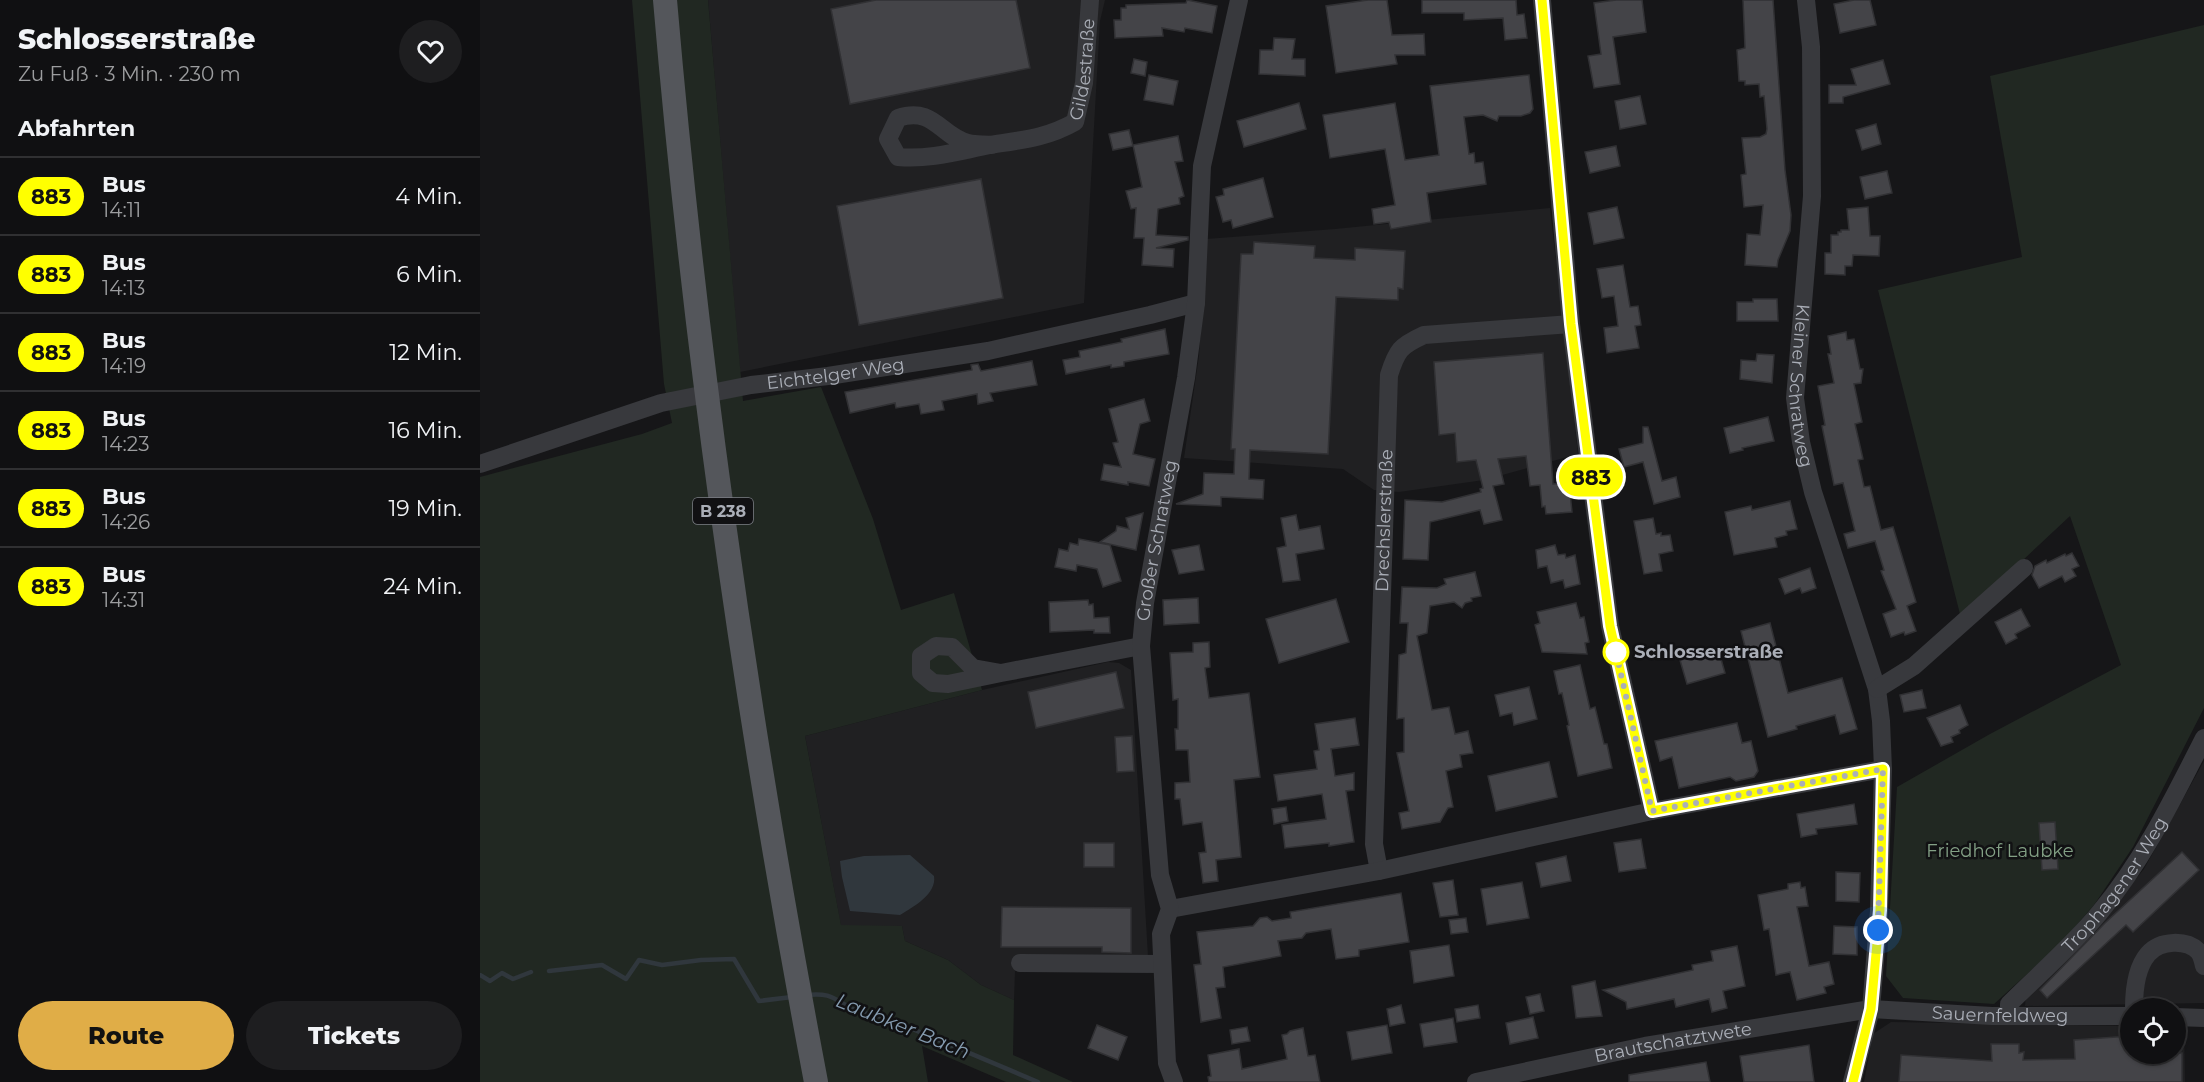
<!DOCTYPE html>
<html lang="de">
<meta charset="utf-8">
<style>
:root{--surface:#101012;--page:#1e1e20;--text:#f1f3f6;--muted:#9c9d9f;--line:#303032;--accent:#e0ad47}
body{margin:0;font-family:Montserrat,sans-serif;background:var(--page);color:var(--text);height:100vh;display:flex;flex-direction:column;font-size:22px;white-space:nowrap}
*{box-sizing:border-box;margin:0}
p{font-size:20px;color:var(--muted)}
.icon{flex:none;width:33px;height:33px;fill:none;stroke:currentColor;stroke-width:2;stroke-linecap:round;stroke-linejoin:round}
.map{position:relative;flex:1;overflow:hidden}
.details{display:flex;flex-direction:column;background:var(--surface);width:480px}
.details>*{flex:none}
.badge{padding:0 12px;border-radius:20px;font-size:21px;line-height:39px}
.controls{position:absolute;left:1640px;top:998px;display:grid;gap:12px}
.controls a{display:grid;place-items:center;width:66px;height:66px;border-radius:50%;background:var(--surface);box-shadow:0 2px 4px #0004,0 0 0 2px var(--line);font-size:30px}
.you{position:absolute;width:30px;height:30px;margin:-15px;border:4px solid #fff;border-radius:50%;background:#1a73e8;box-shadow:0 0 0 9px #1a73e833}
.map>.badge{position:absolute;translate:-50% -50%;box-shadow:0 0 0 3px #fff}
h2{padding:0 18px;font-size:22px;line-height:54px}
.round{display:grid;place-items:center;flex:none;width:63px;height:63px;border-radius:32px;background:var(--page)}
.overview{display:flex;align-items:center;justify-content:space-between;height:102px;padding:0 18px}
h1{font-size:28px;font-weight:800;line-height:45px}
.cta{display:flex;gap:12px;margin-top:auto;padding:12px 18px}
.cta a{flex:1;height:69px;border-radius:36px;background:var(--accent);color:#111;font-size:24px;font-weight:800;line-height:69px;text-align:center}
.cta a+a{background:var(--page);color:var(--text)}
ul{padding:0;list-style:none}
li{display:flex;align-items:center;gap:18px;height:78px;padding:0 18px;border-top:2px solid var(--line)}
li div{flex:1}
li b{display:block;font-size:22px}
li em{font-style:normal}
li .badge{min-width:66px;font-weight:700;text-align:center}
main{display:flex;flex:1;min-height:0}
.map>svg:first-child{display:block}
</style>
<main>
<section class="details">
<div class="overview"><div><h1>Schlosserstraße</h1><p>Zu Fuß · 3 Min. · 230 m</p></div><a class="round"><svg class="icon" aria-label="heart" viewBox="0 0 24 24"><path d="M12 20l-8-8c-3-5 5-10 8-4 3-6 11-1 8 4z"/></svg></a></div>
<h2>Abfahrten</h2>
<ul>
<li><span class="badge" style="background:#ff0;color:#111">883</span><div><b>Bus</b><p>14:11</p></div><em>4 Min.</em></li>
<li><span class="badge" style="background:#ff0;color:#111">883</span><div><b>Bus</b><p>14:13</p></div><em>6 Min.</em></li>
<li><span class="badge" style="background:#ff0;color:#111">883</span><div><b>Bus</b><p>14:19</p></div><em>12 Min.</em></li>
<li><span class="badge" style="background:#ff0;color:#111">883</span><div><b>Bus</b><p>14:23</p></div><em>16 Min.</em></li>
<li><span class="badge" style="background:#ff0;color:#111">883</span><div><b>Bus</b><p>14:26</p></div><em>19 Min.</em></li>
<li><span class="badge" style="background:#ff0;color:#111">883</span><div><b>Bus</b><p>14:31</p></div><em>24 Min.</em></li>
</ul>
<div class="cta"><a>Route</a><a>Tickets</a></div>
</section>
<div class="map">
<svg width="1724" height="1082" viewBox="0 0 1724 1082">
<rect width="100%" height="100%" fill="#161618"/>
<g fill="#202022">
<path d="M228,0H625L620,21L604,303L260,372Z"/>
<path d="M1070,208L1098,454L1004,480L919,492L894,490L863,469L704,458L719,356L726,239L855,229Z"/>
<path d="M628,662L639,663L651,670L669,973L535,971L534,1000L501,985L468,960L425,941L422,926H361L325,736L502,690Z"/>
<path d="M1724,761V1003L1545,1006L1546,993L1639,899L1664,869Z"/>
<path d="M1411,1022L1650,1026V1053H1695V1027H1704L1705,1082H1384L1393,1034Z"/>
</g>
<g fill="#212822">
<path d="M152,0H228L263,401L341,387L393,519L421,610L474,593L502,690L325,736L361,925L422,926L425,941L468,960L501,985L534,1000L533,1055L593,1082H526L442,1046L448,1082H0V477L162,434L192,423L184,384Z"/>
<path d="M1724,25V708L1653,847L1614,905L1580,944L1514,1004L1423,998L1406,976L1417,787L1510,734L1641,665L1590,516L1481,618L1398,290L1542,257L1510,76Z"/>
</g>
<path fill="#30373d" d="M430,855L454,876C457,894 433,907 420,915L370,911L362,877L360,861L384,856Z"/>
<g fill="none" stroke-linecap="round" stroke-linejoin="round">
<g stroke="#30373d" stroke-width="4.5">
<path d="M69,971L122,965L146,979L159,960L182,965L221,960L254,959L279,1001L312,997"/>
<path d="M0,975L10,981L22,973L33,979L51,972"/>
<path d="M326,995C353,992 354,1000 375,1010C384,1014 395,1015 404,1017L558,1082"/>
</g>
</g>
<g fill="#444448" stroke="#313134" stroke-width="1.5">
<path d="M396,0H536L550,68L370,104L351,9Z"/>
<path d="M707,0L737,6L732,33L705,28L704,32L682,28L683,36L635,38L634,20H641V8H646V5L706,3Z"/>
<path d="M888,0H907L912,35L944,34L945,55H915L917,64L856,73L846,6Z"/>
<path d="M942,0H1036L1037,15L1044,14L1047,38L1025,40L1023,18L984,20V13H942Z"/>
<path d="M1136,0H1162L1166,32L1133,37L1140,84L1114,88L1108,56L1121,54L1114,3Z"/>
<path d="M1263,0H1293L1305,170L1311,215L1310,231L1298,260L1297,267L1265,265L1267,234L1280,235L1283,205L1264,207L1261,175L1266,174L1262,138L1280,137L1286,134L1287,129L1284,96L1280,97L1279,84L1265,85V81H1259L1257,50L1265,48Z"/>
<path d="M1374,0H1390L1396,25L1360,33L1354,4Z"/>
<path d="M794,38L815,39L812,59H825V76L779,74L780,50H793Z"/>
<path d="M654,59L667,62L665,76L651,73Z"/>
<path d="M1403,60L1410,84L1363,97V103H1349V85H1376L1371,69Z"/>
<path d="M669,75L698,81L693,105L664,100Z"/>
<path d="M1049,75L1053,109L1050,113L1041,116H1019L1017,121L1003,115L984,117L989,154L994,153L995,163L1003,162L1006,184L947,193L951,222L911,229L909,222L894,224L892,209L915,205L905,149L850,158L843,115L915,103L925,160L959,155L950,86Z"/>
<path d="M1160,96L1166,124L1140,129L1135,101Z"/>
<path d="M819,103L826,129L764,147L757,121Z"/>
<path d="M1396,124L1401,144L1382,150L1376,130Z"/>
<path d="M649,130L653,146L633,150L629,134Z"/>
<path d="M698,136L703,161L695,162L704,196L699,198L700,204L678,209L676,235L708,237V240L676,248L694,249L693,267L662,265L664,238H654L656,208L651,209L646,191L662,187L653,145Z"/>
<path d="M1136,146L1140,166L1110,173L1105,152Z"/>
<path d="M1407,171L1412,193L1385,199L1380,177Z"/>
<path d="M783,178L793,217L753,228L751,220L743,222L736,197L744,195L743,189Z"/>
<path d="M501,179L523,298L379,325L357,206Z"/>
<path d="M1137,207L1144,238L1114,244L1108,213Z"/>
<path d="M1388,207L1390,236H1400L1399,256L1373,255L1372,266H1365V275L1345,274V253H1351V235H1358V232H1361V230H1369L1367,209Z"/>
<path d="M774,242L835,246L834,258L875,260V248L925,251L923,289L918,288V300L856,297L848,454L770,450L769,479L784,480L783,499L741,497V506L696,504L723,494L724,473L754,474L755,449H751L761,254H773Z"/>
<path d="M1143,265L1150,307L1158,306L1161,325L1155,326L1159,348L1127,353L1124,328L1138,326L1134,296L1122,298L1117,269Z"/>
<path d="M1273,299H1297L1298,321H1257V302H1273Z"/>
<path d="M685,329L689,354L644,362V366L631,368V365L586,374L583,360L600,357L599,351L642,342L641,339Z"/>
<path d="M1366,332L1367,340L1374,339L1380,369H1383L1381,383L1374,384L1382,422L1375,424L1383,459L1378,460L1384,487L1390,486L1401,530L1413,527L1436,602L1427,606L1436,631L1425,635L1424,632L1411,637L1403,614L1416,609L1401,571L1404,570L1395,541L1368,548L1364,534L1375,531L1363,483L1354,485L1342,426L1345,425L1338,386L1354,383L1348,354H1351L1348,336Z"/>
<path d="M1063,353L1073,484L1089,483L1092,512L1066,514L1065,506L1062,507L1060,485L1050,486L1046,456L1018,459L1024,484L1013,486L1022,520L1004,524L1000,510L950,522L948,560L923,559L925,500L962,502L1001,492L1000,489L1003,488L996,460L977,462L975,433L959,435L954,362Z"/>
<path d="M1277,354L1294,355L1292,383L1260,379L1261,360L1276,361Z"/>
<path d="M552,361L557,385L510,393L513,401L498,404L497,394L462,401L464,410L441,414L439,404L416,408L415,403L370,413L365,392L492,370L491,365L498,364L501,371Z"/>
<path d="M664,399L670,421L660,424L653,454L675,459L669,486L648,482V485L621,480L624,464L641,467L633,443L638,442L629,409Z"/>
<path d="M1288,417L1294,441L1262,448L1263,450L1250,453L1244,428Z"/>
<path d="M1163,427H1168L1182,481L1196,477L1200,497L1174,504L1163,462L1144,467L1139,449L1163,443Z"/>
<path d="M1310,501L1317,529L1306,531L1307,535L1295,538L1297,547L1254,555L1245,512L1271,506L1272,510Z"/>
<path d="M663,513L656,550L620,542L636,531L637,526L649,529L646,518Z"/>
<path d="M816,515L819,530L840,526L844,549L816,554L820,580L803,582L797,548L806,546L801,518Z"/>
<path d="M1173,518L1176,534L1181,533V536L1190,535L1193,551L1179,554L1182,571L1164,574L1154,521Z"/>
<path d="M599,539L630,545L641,581L623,587L617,569L597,565L596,571L575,567L579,549L588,551L590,543L598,545Z"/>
<path d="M719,545L724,570L699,574L692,550Z"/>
<path d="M1075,545L1078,555L1085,554L1086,558L1095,555L1100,584L1085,588L1083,580L1071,583L1067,566L1058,568L1056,550Z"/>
<path d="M1592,553L1599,566L1592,569L1596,576L1585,582L1582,576L1559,588L1552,575L1555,566L1566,560L1567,563L1585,554L1586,556Z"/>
<path d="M1330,568L1336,588L1322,593L1320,588L1305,594L1299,579Z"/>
<path d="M995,572L1001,596L991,598L992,601L985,603L982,608L974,602L950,606L947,633L937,636L952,710L969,707L975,734L988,731L993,753L980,755L982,767L966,771L973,807L968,808L960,822L922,829L919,813L929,811L917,753L924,752V718L917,719L919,655L926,653L928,623H920L922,587L957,588L966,584L964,579Z"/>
<path d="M718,598L719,623L684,625L683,600Z"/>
<path d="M856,599L869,642L799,663L786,619Z"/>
<path d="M608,600L609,605L613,604L614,618L629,617L630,633H614V630L570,632L569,602Z"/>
<path d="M1096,603L1100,618L1104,617L1109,642L1105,643L1107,654L1062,652L1055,625L1060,623L1057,612Z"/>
<path d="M1541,609L1550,626L1535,634L1537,638L1526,644L1515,622Z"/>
<path d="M1290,623L1308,693L1362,678L1377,729L1360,734L1355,715L1316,726L1317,729L1288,737L1261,631Z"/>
<path d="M729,642L730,667L725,668L729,698L769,693L780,777L754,780L761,857L736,860L738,881L723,883L719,853L726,852L722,822L703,825L700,799H695V783L710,782L708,750H696L695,729H698V699L693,700L690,653L713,652V643Z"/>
<path d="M1239,652L1245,673L1207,684L1200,660Z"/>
<path d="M1100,665L1110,709L1115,707L1124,744H1127L1132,768L1098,776L1087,726L1089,725L1082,693L1079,694L1074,671Z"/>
<path d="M636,672L644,708L556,728L548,692Z"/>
<path d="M1049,687L1057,719L1034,725L1032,713L1020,716L1015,695Z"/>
<path d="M1442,690L1446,708L1424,712L1420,695Z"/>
<path d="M1480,705L1488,725L1479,730L1480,733L1471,737L1473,742L1461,746L1447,718Z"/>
<path d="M875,718L879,745L851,749L855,776L874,773V790L866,791L874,842L849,846V843L805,848L802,825L846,819L842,794L798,801L794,775L837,769L834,751L839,750L835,724Z"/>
<path d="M1257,723L1262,743L1271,741L1278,771L1274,777L1256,781L1250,777L1199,788L1192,757L1180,761L1175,741Z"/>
<path d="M652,736L654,771L637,772L635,737Z"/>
<path d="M1069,762L1077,797L1016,811L1008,776Z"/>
<path d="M1374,804L1377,824L1336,829L1337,834L1321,837L1317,814Z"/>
<path d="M806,807L808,821L794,824L792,809Z"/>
<path d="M1575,822L1578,869L1562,870L1559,823Z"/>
<path d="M1161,839L1166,868L1139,872L1134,843Z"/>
<rect x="604" y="843" width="30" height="24"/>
<path d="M1702,852L1719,870L1653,932L1646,925L1567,998L1560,990L1625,923Z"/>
<path d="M1086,856L1091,881L1061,887L1056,863Z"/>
<path d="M1356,872L1380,873L1379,902L1356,901Z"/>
<path d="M973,880L978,915L960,917L953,883Z"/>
<path d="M1042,882L1049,918L1007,925L1001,889Z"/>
<path d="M1320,882L1321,888L1325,887L1328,906L1317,907L1329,966L1349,962L1354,984L1344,987L1346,993L1317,1000L1310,972L1296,975L1289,929L1284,930L1278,895L1308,889V884Z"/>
<path d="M921,893L929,942L879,950V956L856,959L851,929L826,933L822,938L798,941L801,956L743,967L745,987L736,988L741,1018L721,1022L714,965L721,964L717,932L773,926L780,918L787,917L792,921L811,918L810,912Z"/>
<path d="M522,907L651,908V953L622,952V947H521Z"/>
<path d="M986,918L988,932L971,934L969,920Z"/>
<path d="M1354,926L1377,927V955L1353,954Z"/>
<path d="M969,945L974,976L934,983L930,951Z"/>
<path d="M1257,946L1265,986L1243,991L1247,1008L1232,1012L1229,999L1196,1007L1194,999L1147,1009L1146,1002L1123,990L1213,970L1212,965L1233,961L1231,951Z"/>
<path d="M1115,981L1122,1016L1096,1018L1092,986Z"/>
<path d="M1060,994L1064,1011L1050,1014L1046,997Z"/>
<path d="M921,1005L925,1023L910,1026L907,1009Z"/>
<path d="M998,1005L1000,1018L977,1022L975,1009Z"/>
<path d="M1053,1017L1058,1038L1030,1044L1026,1023Z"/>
<path d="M973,1018L977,1042L944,1047L940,1024Z"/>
<path d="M617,1025L647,1037L638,1060L608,1048Z"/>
<path d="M907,1025L912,1053L872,1060L867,1032Z"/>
<path d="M767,1027L770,1041L752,1044L750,1030Z"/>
<path d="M823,1028L828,1056L835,1055L840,1082H729L728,1077L731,1076L728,1055L759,1049L762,1069L807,1059L802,1035L807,1034L810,1031Z"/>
<path d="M1650,1036V1053H1702V1082H1419L1421,1055L1512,1061L1511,1044H1539V1053L1544,1052L1543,1060L1595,1059L1594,1040Z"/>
<path d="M1329,1045L1334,1082H1264L1260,1056Z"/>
<path d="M1226,1062L1230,1082H1149V1075Z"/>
</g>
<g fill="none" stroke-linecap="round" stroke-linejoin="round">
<g stroke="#38393d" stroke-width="18">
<path d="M1062,0L1091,324L1130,626L1172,811"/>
<path id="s1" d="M1326,0L1331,47L1332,196L1315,398L1321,442L1333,492L1397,689L1401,721L1403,769L1399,911L1391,1009L1372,1082"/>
<path id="s2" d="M512,145C505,144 495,145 488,143C460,136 454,106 418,118L408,139L418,157C450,160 479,151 510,145C542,140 567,138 595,122L604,83L610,0"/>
<path id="s3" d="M0,464L181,403L271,385L348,376L508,351L670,315L716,303"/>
<path d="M521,673L468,684L453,683L441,673V656L456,646L472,647L493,668L521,673L661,646"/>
<path d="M1397,689L1434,666L1544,568"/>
<path id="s4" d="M899,871L894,844L909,375C917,350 920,346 944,335L1091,324"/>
<path d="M690,909L899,871L1172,811L1403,769"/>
<path d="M540,963L682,964"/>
<path d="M1654,1008C1654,991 1656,968 1668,954C1680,940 1707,939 1719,952C1722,956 1723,961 1724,966"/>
<path id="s5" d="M1529,1016V1004C1559,974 1593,945 1620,912C1663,861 1694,797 1724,738"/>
<path d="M1695,1017L1724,1018"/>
<path id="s6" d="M694,1082L687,1063L681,934L690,909L680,875L661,646L665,603L706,378L716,303L722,166L759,0"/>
<path id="s7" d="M996,1082L1165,1046L1391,1009L1512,1016H1650"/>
</g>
<path stroke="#54565b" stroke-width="24" d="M185,0C216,363 268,724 336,1082"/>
</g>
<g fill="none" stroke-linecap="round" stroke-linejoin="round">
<g stroke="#fff" stroke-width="14">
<path id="line" d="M1062,0L1091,324L1130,626L1172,811L1403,769L1400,910L1391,1009L1373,1082"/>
</g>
<use href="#line" stroke="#ff0" stroke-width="9"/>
<path stroke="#aaaeb7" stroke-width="6" stroke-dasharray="0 10.8" d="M1136,652L1135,648L1172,811L1403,769L1398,930"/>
</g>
<circle fill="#fff" stroke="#ff0" stroke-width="3" cx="1136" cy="652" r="12"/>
<g text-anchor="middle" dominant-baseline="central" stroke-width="5" stroke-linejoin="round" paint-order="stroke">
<rect fill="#111113" stroke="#7c7f86" stroke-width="1.5" x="213" y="498" width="60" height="26" rx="4.5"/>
<g font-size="16" font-weight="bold" fill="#aaaeb7">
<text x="243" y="511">B 238</text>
</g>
<g font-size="18" fill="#aaaeb7" stroke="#111113">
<text stroke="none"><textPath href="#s2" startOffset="381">Gildestraße</textPath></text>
<text stroke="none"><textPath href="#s3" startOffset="368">Eichtelger Weg</textPath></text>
<text stroke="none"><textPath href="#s1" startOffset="387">Kleiner Schratweg</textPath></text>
<text stroke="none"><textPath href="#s4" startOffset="351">Drechslerstraße</textPath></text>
<text stroke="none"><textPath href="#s6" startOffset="548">Großer Schratweg</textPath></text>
<text stroke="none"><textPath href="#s5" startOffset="172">Trophagener Weg</textPath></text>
<text stroke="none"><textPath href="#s7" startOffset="531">Sauernfeldweg</textPath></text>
<text stroke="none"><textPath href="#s7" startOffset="201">Brautschatztwete</textPath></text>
</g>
<g font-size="18" font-weight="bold" fill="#aaaeb7" stroke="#111113" text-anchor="start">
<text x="1154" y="652">Schlosserstraße</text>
</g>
<g font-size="18" fill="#83a085" stroke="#111113">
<text x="1520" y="851">Friedhof Laubke</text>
</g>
<g font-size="20" font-style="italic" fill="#849aae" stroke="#111113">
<text transform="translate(423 1026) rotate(22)">Laubker Bach</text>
</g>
</g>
</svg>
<div class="controls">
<a><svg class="icon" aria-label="locate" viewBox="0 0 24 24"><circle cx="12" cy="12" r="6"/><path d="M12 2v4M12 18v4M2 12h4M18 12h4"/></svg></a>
</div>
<div class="you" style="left:1398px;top:930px"></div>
<b class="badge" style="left:1111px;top:477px;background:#ff0;color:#111">883</b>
</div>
</main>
